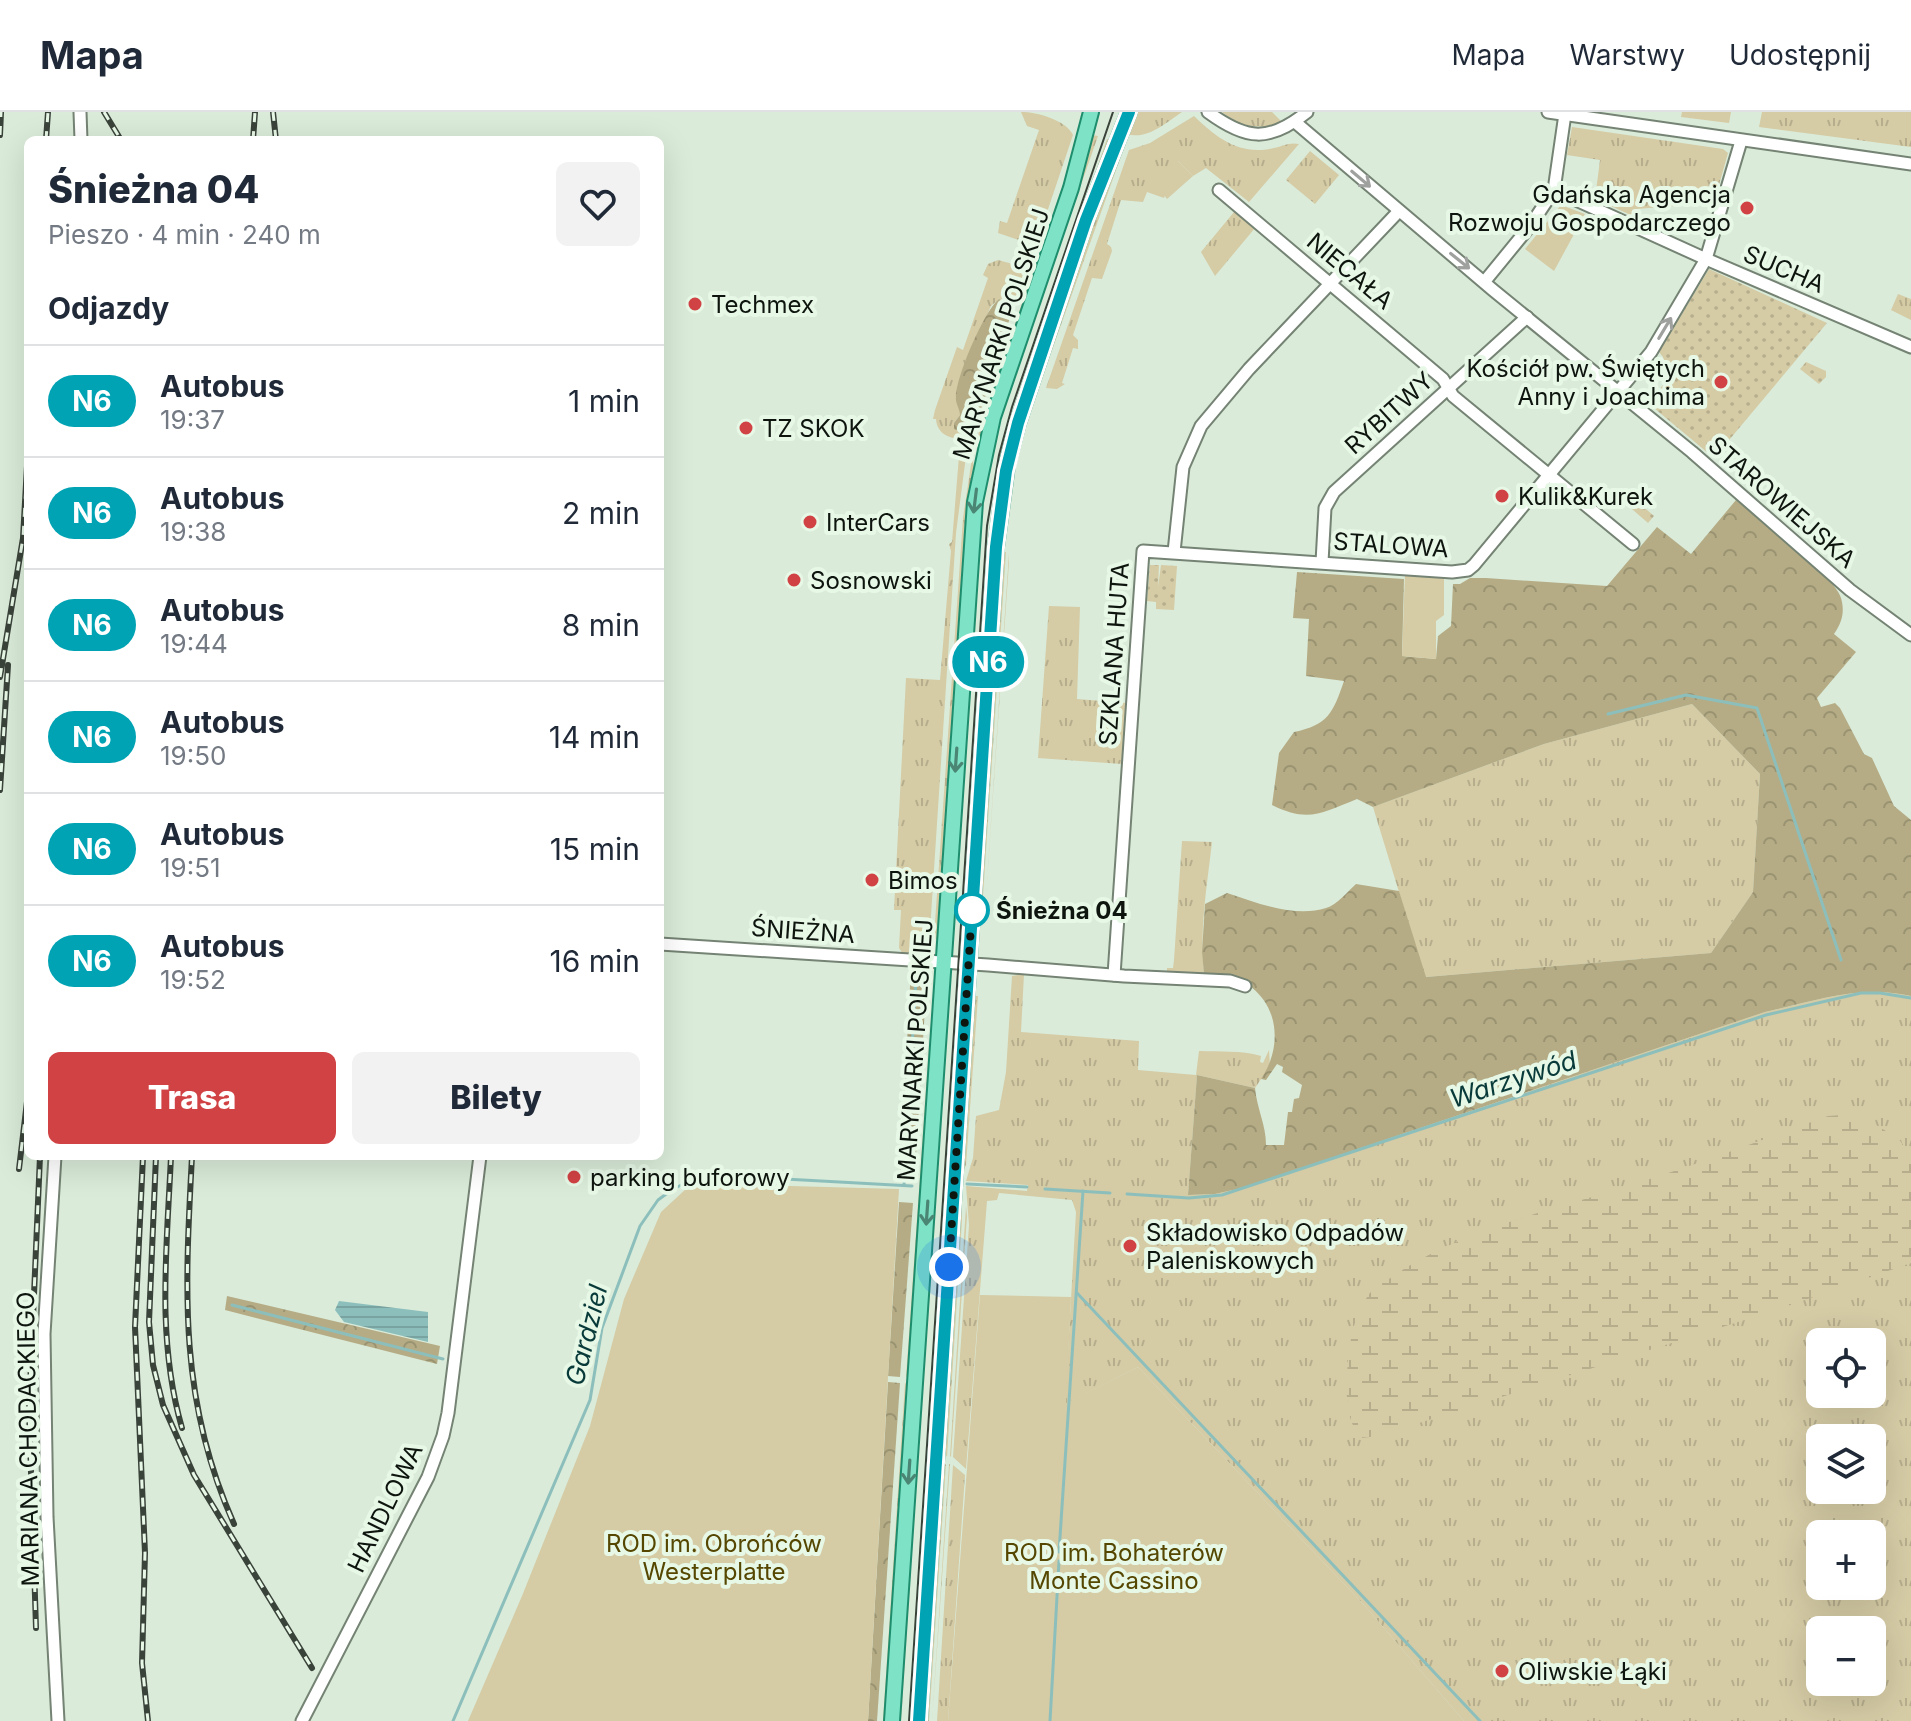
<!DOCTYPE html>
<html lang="pl">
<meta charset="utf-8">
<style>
:root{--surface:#fff;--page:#f2f2f3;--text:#1f2937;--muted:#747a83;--line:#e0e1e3;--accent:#d14244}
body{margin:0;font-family:Inter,sans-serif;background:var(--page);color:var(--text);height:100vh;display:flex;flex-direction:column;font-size:30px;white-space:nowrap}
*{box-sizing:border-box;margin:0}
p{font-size:26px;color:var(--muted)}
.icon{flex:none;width:44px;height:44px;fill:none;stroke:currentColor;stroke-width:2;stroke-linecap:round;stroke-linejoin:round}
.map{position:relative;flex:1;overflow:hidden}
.side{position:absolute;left:24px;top:24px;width:640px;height:1024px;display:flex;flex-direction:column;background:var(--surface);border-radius:12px;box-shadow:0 8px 32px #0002}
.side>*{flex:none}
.badge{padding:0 16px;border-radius:26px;font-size:28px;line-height:52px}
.controls{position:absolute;left:1806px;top:1216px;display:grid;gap:16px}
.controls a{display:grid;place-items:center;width:80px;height:80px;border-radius:12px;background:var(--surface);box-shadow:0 8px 32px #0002;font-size:40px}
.you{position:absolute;width:40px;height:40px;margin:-20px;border:6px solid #fff;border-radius:50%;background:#1a73e8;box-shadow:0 0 0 12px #1a73e833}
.map>.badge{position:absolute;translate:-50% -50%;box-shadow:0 0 0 4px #fff}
h2{padding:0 24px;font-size:30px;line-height:72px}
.round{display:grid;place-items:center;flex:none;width:84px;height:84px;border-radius:12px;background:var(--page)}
.headline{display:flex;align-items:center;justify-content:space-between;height:136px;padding:0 24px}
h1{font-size:38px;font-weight:800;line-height:60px}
.action{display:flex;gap:16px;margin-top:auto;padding:16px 24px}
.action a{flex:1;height:92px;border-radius:12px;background:var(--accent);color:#fff;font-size:32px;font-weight:800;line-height:92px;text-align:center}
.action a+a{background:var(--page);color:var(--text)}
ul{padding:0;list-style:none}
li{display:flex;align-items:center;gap:24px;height:112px;padding:0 24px;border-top:2px solid var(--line)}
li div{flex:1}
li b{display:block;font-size:30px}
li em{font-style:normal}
li .badge{min-width:88px;font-weight:700;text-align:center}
header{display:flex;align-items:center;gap:48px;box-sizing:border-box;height:112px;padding:0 40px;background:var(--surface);border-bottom:2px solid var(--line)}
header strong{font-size:38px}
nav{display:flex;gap:44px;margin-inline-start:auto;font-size:28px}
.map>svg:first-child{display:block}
</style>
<header>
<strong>Mapa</strong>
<nav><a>Mapa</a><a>Warstwy</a><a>Udostępnij</a></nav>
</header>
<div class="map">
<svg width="1911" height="1609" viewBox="0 0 1911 1609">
<defs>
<pattern id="grass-tufts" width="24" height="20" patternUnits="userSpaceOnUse" patternTransform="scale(2)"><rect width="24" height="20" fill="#d5cba5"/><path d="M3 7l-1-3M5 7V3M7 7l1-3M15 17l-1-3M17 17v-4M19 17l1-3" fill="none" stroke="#b6ad8d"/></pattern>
<pattern id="forest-crowns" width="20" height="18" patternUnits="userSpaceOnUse" patternTransform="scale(2)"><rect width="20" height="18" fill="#b5ac85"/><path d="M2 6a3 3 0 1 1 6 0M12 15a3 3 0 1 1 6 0" fill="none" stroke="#9a9372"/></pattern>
<pattern id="wetland-marsh" width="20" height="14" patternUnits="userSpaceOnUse" patternTransform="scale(2)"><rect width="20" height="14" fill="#d5cba5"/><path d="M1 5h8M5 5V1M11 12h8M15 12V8" fill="none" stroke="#b6ad8d"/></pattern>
<pattern id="park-dots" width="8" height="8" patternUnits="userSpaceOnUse" patternTransform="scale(2)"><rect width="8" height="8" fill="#d5cba5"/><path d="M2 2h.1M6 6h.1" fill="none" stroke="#b6ad8d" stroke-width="1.8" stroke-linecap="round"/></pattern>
<pattern id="water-rules" width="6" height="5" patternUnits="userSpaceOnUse" patternTransform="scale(2)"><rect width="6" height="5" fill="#8cbfbc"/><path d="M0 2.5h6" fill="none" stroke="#78a3a0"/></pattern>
</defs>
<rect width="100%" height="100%" fill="#daebd9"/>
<g fill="url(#grass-tufts)" fill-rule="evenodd">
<path d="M1021,0C1037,0 1066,8 1073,23L1037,130L1031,132L998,121L1000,109L1007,111L1039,18L1027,14Z"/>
<path d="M1137,0H1182C1164,12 1148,28 1126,22Z"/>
<path d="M1222,0H1272L1282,10C1260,18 1241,16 1222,0Z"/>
<path d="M1682,0H1731L1729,11L1681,5Z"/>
<path d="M1762,0H1911V35L1759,15Z"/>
<path d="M1194,4C1217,26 1239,44 1274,36C1283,34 1289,30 1299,32L1249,90L1206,56L1193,64L1178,49L1164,86L1147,80L1143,90L1121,88L1107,132L1111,135L1112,139L1102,167L1092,166L1073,223L1078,228V237L1073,236L1062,271L1065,272L1057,277L1046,276L1129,38L1150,31Z"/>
<path d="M1572,15L1723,37L1728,41L1713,94L1700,92L1636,97L1633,104L1595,87L1600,48L1567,43Z"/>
<path d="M1092,23L1098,24L1005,291L987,364L981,403V389L1001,298L1078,76Z"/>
<path d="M1107,27L1111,28L999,367L990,431L964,829H961L988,431L999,354L1015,291Z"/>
<path d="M1122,32L1125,33L1040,272L1038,268L1101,83Z"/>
<path d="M1310,39L1339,63L1315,92L1286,68Z"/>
<path d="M1561,93L1585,102L1554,159L1525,137Z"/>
<path d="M1234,100L1255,116L1215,164L1201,140Z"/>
<path d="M998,148L1027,156L1012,199L1007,191L999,187L991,194L962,260L960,303L954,311L958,319L973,324C959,330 937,326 936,307H933L935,298L957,235L963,238L988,166L983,163L988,152Z"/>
<path d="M1032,161L1034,168L983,320L977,326Z"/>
<path d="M1898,182L1911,187V208L1891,198Z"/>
<path d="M959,344H966L956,421L929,834L925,842H903L899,836L901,798H894L906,566L940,568L951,439L949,432L952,430Z"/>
<path d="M972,346L975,359L938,829L934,825L963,406Z"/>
<path d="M1004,440H1006L983,784L978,783L1001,441Z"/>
<path d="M1009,441V450L986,785Z"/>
<path d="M1049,494L1080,495L1077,587L1126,591L1122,652L1038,646Z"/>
<path d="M1692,592L1760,662L1753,780L1711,841L1425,865L1373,695L1544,632Z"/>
<path d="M1182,729L1212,730C1207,774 1199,818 1204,862L1167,859V856H1173L1174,848Z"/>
<path d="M1024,862L1021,920L1139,929L1138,958L1196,963L1199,939C1221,940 1240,938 1261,944L1260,950L1263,951L1269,938L1270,954L1255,976L1197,963L1188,1083L1215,1082L1242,1076L1765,900C1815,889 1860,872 1911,884V1609H1464L1364,1493L1138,1255L1065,1292L1076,1100L1072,1088L999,1081L997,1088L987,1089L966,1357L953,1345L969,1113L966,1074L1027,1079L1028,1073L966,1069L973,1046L976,1004L999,998L1006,960L1012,864ZM1820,1230H1872V1282H1820ZM1820,1326H1872V1378H1820ZM1820,1422H1872V1474H1820ZM1820,1518H1872V1570H1820Z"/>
<path d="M948,882L901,1609H898Z"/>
<path d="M972,884H978L966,1053L961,1064L962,1108L947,1345L942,1338Z"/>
<path d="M929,934L933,935L909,1263L906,1265Z"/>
<path d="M954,957H957L914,1609H912Z"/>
<path d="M966,1094L967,1104L951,1345L950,1344Z"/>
<path d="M905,1271L908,1273L887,1609H883Z"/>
<path d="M946,1352L929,1609H924L942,1355Z"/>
<path d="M949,1352H950L932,1609Z"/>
<path d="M953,1353L965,1363L948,1609H937Z"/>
</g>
<g fill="url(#forest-crowns)">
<path d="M999,187L1007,191L1012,199L973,324L954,317V311L960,303C960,297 955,291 956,285C956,265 984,199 999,187Z"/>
<path d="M1736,388C1757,406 1835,464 1841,486C1845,500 1842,510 1834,522L1856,540L1817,586L1821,595L1835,591L1840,596L1864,642L1872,646L1894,694L1911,708V884C1860,872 1815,889 1765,900L1242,1076L1215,1082L1188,1083L1197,963L1255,976C1257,997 1266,1013 1266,1033H1284L1288,1000H1292L1294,987L1299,986L1302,973L1282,960L1283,955L1277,952L1266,968L1261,967C1282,936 1280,894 1247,872C1236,865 1217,865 1204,862L1202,840L1205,792L1227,781C1257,791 1295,806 1326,796C1337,793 1348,779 1356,772L1399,779L1426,865L1711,841L1753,780L1760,662L1692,592L1544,632L1373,695L1357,687C1322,701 1308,711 1272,693L1279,641L1294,620C1328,613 1333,601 1344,569L1306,564L1309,507L1293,506L1297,460L1404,467L1402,544L1436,547L1438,524L1451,514L1453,472H1460L1470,466H1486L1607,474L1657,415L1691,442Z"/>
<path d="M911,856H925L926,878L915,1061H900Z"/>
<path d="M899,1090L913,1091L900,1265L888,1264Z"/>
<path d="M227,1184L440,1234L437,1252L225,1198Z"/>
<path d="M888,1270L900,1271L877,1609H868Z"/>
</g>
<path fill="url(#wetland-marsh)" d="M1857,1002L1898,1026L1911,1044V1151L1776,1198L1378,1324L1361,1326C1346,1309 1346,1284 1347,1263C1349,1235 1352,1204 1370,1181C1374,1176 1383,1171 1389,1167C1459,1116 1567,1095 1650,1067C1710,1048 1769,1025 1828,1004Z"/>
<g fill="url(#park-dots)">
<path d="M1709,157L1827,211L1714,346L1648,291L1673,261L1663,252V245L1659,240Z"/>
<path d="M1806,250L1826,259V265L1819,272L1800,257Z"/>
<path d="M1631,384L1654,404L1648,411L1625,391Z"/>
<path d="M1150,453H1159L1158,475L1161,453L1177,454L1174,498L1156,497V490L1147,489Z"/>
</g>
<g fill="#d5cba5">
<path d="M1178,49L1193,64L1167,87L1155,71Z"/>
<path d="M1557,100L1577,115L1552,146L1533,130Z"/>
<path d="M1405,462L1444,464V503L1436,509V547L1402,544Z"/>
<path d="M714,1072L899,1077L868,1609H468L522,1484L590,1314L624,1187L661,1100L687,1076Z"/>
<path d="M980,1183L1071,1185L1066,1291L1138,1255L1364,1493L1464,1609H948Z"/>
</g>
<path fill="url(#water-rules)" d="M339,1189L428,1200V1230L344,1210L335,1198Z"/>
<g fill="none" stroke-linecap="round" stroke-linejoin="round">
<g stroke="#8cbfbc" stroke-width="3">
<path d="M1608,602L1686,583L1757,596L1841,848"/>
<path d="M967,1072L1027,1075"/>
<path d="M904,1073L916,868L913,860"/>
<path d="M1045,1077L1110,1081"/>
<path d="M1127,1082L1189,1086L1222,1083L1766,903L1861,881H1880L1911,886"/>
<path d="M1077,1181L1480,1609"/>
<path d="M232,1193L443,1247"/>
<path d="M1059,1440L1083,1079"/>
<path d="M453,1609L590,1288L602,1216L640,1114L658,1088L673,1077L694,1067L714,1063L912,1074"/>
<path d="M1050,1609L1059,1449"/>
</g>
<g stroke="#748373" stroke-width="15">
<g id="minor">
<path d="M80,0L81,28"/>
<path d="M1208,0C1246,28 1269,31 1307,0"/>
<path d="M1548,0L1911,52"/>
<path d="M1295,10L1493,178L1692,340L1850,478L1911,523"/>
<path d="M1219,78L1443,267L1453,284L1633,432"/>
<path d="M1554,78L1706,147L1911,235"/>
<path d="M1485,169L1530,114L1554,78L1565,2"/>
<path d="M1174,440L1183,355L1201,314L1249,257L1399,99"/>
<path d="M1322,450L1325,396L1334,380L1527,205"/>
<path d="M660,832L988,853L1124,864L1230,869L1245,874"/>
<path d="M1114,863L1143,439L1452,460L1468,458L1474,453L1651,240L1706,147L1741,29"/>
<path d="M55,1044L44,1222L47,1405L58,1609"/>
<path d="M302,1609L428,1365L443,1324L448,1301L480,1044"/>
</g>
</g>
<g stroke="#1e8d6d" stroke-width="18">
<g id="major">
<path d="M892,1609L975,390L993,305L1071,76L1091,0"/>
<path d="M919,1609L996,435L1007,353L1018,311L1086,108L1129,0"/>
</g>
</g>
<use href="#minor" stroke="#fff" stroke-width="11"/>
<use href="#major" stroke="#7de2c6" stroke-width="14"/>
<path stroke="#3a433a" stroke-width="2" d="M909,1609L987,414L999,343L1012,295L1113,0"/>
<g stroke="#3a433a" stroke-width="6">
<g id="rail">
<path d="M104,0L121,28"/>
<path d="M273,0L276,28"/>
<path d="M0,23L1,0"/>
<path d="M46,28L48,0"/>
<path d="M253,28L255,0"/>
<path d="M0,565L23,426L28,336"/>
<path d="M0,678L8,553"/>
<path d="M143,1044L135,1215L145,1441L142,1551L148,1609"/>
<path d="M156,1044L149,1210L153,1253L163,1293L194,1363L312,1556"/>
<path d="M171,1044C167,1135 156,1226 182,1316"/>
<path d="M192,1044C185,1177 178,1287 234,1412"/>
<path d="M19,1057L28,981"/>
<path d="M36,1516L29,1298L40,1044"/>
</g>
</g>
<use href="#rail" stroke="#e7f8e7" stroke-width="3" stroke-dasharray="9" stroke-linecap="butt"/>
</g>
<defs><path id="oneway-shaft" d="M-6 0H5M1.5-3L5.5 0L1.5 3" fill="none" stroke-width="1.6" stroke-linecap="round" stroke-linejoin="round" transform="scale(2)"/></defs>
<g stroke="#9fa19f">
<use href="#oneway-shaft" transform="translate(1361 67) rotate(40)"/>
<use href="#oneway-shaft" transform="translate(1460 149) rotate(39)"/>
<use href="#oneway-shaft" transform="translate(1665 216) rotate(-59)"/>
</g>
<g stroke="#4b8573">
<use href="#oneway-shaft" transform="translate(975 389) rotate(97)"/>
<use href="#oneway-shaft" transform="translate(956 648) rotate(94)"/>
<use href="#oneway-shaft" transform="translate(927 1101) rotate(94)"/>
<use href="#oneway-shaft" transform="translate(909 1360) rotate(94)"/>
</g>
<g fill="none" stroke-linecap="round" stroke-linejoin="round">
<g stroke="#fff" stroke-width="18">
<path id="line" d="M919,1609L996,435L1006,359L1018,311L1086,108L1129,0"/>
</g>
<use href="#line" stroke="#00a3b4" stroke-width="12"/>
<path stroke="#0e140e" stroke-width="8" stroke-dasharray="0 14.4" d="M949,1155L972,798"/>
</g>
<g fill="#d14244" stroke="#e7f8e7" stroke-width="3">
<circle cx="1747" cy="96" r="8"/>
<circle cx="695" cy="192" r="8"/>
<circle cx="1721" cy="270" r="8"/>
<circle cx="746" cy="316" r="8"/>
<circle cx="1502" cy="384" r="8"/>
<circle cx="810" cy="410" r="8"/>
<circle cx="794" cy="468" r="8"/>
<circle cx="872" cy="768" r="8"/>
<circle cx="574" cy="1065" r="8"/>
<circle cx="1130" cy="1134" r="8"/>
<circle cx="1502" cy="1559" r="8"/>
</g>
<circle fill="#fff" stroke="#00a3b4" stroke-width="4" cx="972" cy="798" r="16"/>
<g text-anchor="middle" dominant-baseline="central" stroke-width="8" stroke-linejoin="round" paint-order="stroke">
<g font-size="24" fill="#0e140e" stroke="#e7f8e7" text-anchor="start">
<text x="1731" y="82" text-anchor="end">Gdańska Agencja<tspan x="1731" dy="28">Rozwoju Gospodarczego</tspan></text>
<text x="711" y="192">Techmex</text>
<text x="1705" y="256" text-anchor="end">Kościół pw. Świętych<tspan x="1705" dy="28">Anny i Joachima</tspan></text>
<text x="762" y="316">TZ SKOK</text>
<text x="1518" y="384">Kulik&amp;Kurek</text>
<text x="826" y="410">InterCars</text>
<text x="810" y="468">Sosnowski</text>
<text x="888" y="768">Bimos</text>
<text x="590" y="1065">parking buforowy</text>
<text x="1146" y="1120">Składowisko Odpadów<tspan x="1146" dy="28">Paleniskowych</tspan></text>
<text x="1518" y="1559">Oliwskie Łąki</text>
</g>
<g font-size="24" fill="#0e140e" stroke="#e7f8e7">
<text transform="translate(1784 157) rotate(23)">SUCHA</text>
<text transform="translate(1350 159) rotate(40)">NIECAŁA</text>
<text transform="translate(1001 222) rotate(-72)">MARYNARKI POLSKIEJ</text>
<text transform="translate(1389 301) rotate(-42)">RYBITWY</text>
<text transform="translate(1782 390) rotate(41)">STAROWIEJSKA</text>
<text transform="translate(1391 433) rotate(4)">STALOWA</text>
<text transform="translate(1114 542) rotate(-86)">SZKLANA HUTA</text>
<text transform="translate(803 819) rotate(4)">ŚNIEŻNA</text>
<text transform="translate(915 938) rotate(-86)">MARYNARKI POLSKIEJ</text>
<text transform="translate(28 1327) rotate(-91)">MARIANA CHODACKIEGO</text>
<text transform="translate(385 1396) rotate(-64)">HANDLOWA</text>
</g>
<g font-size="24" font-weight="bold" fill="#0e140e" stroke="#e7f8e7" text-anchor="start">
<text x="996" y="798">Śnieżna 04</text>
</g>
<g font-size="24" fill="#554600" stroke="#e7f8e7">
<text x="714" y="1431">ROD im. Obrońców<tspan x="714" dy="28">Westerplatte</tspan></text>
<text x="1114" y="1440">ROD im. Bohaterów<tspan x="1114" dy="28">Monte Cassino</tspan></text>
</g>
<g font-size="26" font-style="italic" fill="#083a39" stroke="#e7f8e7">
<text transform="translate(1513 967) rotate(-18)">Warzywód</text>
<text transform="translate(586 1223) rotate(-76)">Gardziel</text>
</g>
</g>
</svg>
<div class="controls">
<a><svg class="icon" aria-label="locate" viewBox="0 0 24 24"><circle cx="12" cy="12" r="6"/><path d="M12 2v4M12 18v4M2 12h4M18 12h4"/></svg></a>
<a><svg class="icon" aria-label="layers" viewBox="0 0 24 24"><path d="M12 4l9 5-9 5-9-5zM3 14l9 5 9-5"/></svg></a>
<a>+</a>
<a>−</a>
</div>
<div class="you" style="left:949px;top:1155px"></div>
<b class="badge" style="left:988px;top:550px;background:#00a3b4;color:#fff">N6</b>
<section class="side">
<div class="headline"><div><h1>Śnieżna 04</h1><p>Pieszo · 4 min · 240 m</p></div><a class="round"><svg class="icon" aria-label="heart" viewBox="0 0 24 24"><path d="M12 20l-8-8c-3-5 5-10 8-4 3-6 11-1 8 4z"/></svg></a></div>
<h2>Odjazdy</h2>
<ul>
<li><span class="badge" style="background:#00a3b4;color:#fff">N6</span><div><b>Autobus</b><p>19:37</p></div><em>1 min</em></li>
<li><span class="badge" style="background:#00a3b4;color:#fff">N6</span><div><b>Autobus</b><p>19:38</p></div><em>2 min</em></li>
<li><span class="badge" style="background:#00a3b4;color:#fff">N6</span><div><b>Autobus</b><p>19:44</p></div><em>8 min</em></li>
<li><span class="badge" style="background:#00a3b4;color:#fff">N6</span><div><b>Autobus</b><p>19:50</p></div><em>14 min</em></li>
<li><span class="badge" style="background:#00a3b4;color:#fff">N6</span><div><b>Autobus</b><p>19:51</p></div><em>15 min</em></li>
<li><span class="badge" style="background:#00a3b4;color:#fff">N6</span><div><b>Autobus</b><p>19:52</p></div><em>16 min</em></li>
</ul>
<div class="action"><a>Trasa</a><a>Bilety</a></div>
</section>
</div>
